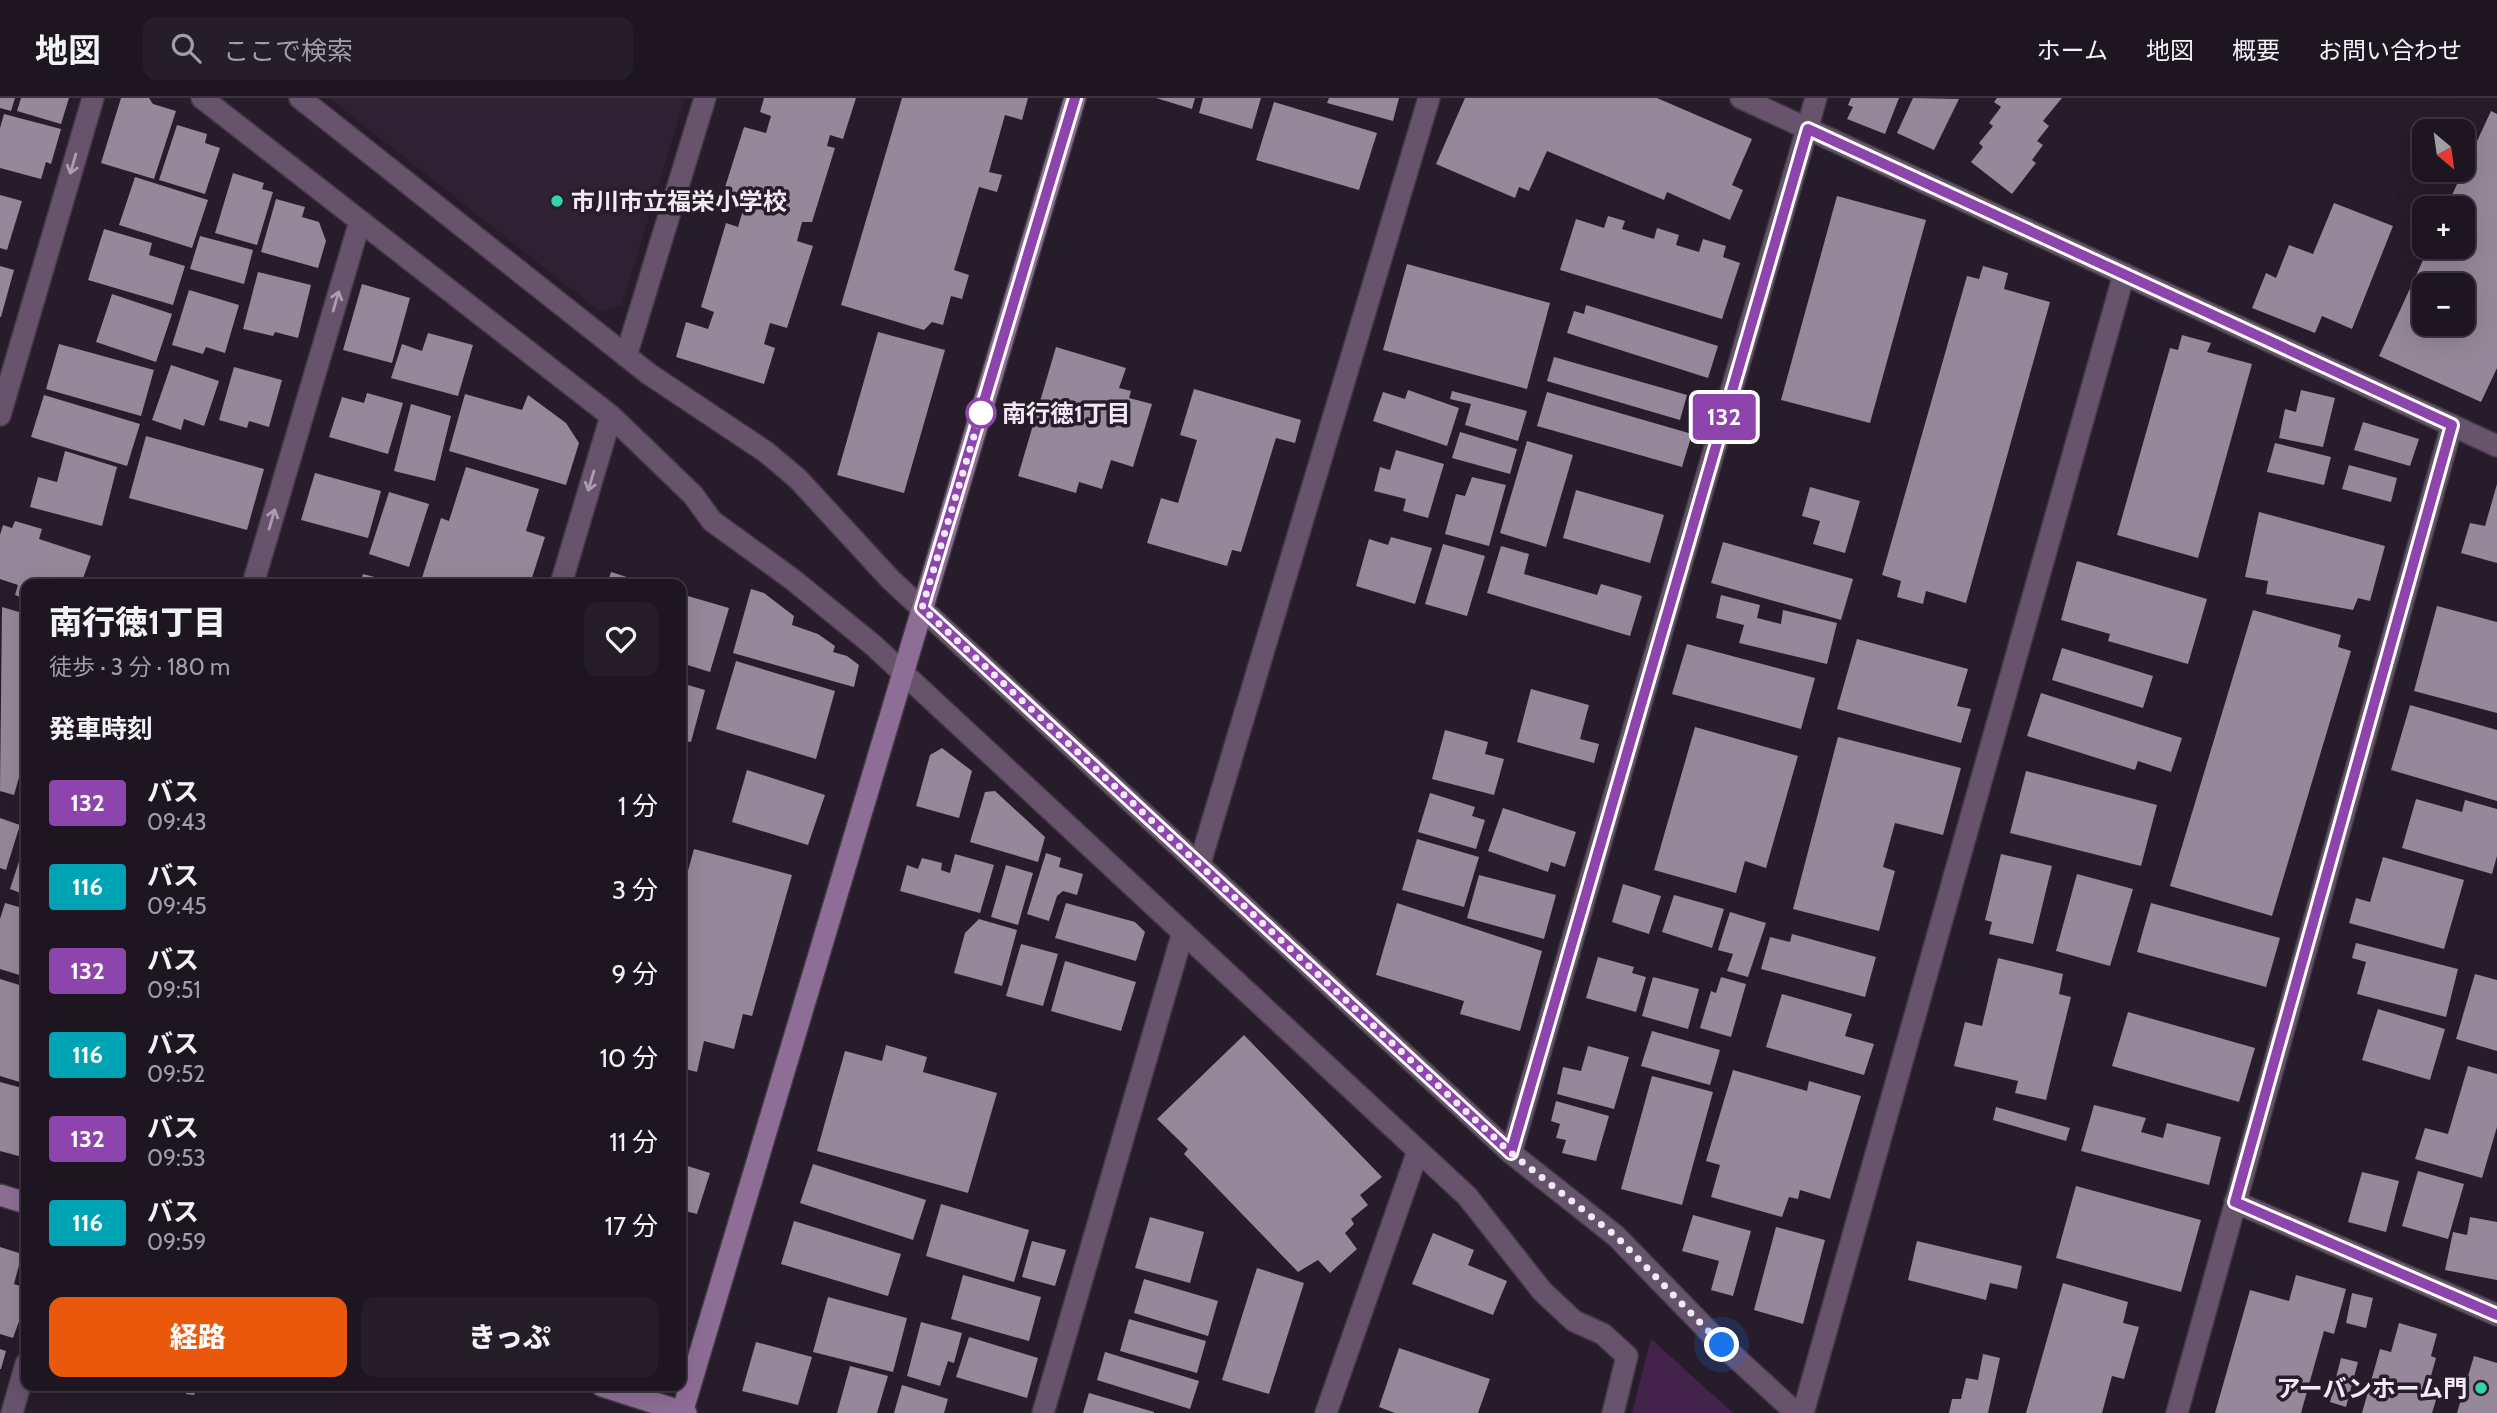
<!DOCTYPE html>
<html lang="ja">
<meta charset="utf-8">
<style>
:root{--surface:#1d1520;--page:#251e29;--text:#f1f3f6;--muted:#a09fa5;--line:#3b343e;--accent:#ea580c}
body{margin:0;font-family:Cabin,"Noto Sans JP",sans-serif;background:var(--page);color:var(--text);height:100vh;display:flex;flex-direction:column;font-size:26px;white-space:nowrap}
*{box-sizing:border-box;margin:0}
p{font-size:23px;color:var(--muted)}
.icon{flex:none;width:38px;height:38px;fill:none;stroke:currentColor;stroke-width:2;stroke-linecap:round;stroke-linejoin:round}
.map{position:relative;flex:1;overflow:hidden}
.drawer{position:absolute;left:21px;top:481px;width:665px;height:812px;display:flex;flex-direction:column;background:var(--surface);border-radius:14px;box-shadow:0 7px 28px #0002,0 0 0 2px var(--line)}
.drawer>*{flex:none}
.badge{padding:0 14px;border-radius:5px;font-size:24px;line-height:46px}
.needle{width:46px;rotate:151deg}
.controls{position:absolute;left:2412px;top:21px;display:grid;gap:14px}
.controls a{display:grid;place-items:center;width:63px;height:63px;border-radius:14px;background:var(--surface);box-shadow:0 7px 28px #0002,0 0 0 2px var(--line);font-size:35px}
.you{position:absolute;width:35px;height:35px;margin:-18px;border:5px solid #fff;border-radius:50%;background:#1a73e8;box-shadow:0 0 0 10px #1a73e833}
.map>.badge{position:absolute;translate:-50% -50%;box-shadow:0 0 0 4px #fff}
h2{padding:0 28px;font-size:26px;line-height:63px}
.round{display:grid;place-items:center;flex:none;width:74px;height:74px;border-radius:14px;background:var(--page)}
.overview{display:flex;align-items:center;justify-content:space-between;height:119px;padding:0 28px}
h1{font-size:33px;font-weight:800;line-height:52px}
.cta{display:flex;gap:14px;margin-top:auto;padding:14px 28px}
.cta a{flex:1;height:80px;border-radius:14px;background:var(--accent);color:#fff;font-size:28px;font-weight:800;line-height:80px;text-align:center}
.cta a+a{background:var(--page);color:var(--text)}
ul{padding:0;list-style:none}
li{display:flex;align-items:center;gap:21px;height:84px;padding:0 28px}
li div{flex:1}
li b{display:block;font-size:26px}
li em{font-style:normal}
li .badge{min-width:77px;font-weight:700;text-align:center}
header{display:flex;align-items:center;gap:42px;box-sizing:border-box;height:98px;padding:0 35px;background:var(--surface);border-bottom:2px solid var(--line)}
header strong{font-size:33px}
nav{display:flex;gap:38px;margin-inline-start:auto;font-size:24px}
.search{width:490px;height:63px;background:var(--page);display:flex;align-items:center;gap:18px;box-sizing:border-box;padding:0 24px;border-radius:14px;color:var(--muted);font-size:26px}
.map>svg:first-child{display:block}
</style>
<header>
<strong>地図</strong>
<div class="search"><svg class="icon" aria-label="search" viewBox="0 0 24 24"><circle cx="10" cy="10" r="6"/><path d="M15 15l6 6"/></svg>ここで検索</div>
<nav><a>ホーム</a><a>地図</a><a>概要</a><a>お問い合わせ</a></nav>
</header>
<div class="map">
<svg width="2497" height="1315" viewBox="0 0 2497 1315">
<rect width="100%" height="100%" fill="#271c2a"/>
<path fill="#302034" d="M329,0H685L622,207L599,213Z"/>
<path fill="#43234c" d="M1651,1241L1733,1315H1632Z"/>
<g fill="#96889a" fill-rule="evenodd">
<path d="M0,0H15L11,13L0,10Z"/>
<path d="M21,0H69L61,26L17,13Z"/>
<path d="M121,0H149L153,6L176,13L154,81L101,65Z"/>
<path d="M764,0H856L843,41L830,37L827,48L835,50L812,124H802L797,143L813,148L787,230L770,225L764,246L775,250L764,286L676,259L686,224L708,231L714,214L701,209L726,125L738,129L744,109L721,102L744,29L766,35L771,18L760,14Z"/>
<path d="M902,0H1028L1022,22L1005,17L989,74L1002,77L997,94L979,89L954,172L969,177L962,201L951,198L943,227L932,224L924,232L841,207Z"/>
<path d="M1156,0H1195L1192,11Z"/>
<path d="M1203,0H1261L1252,31L1199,15Z"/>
<path d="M1329,0H1399L1393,23L1327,5Z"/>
<path d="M1465,0H1657L1752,41L1732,87L1743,92L1730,122L1667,94L1664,102L1547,53L1529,93L1519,89L1515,100L1436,66Z"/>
<path d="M1851,0H1899L1885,36L1847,21L1853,9L1848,7Z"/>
<path d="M1913,0L1959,1L1934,52L1897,35Z"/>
<path d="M1997,0H2062L2043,23L2049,28L2037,43L2043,47L2032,62L2036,65L2012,96L1971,64L1983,49L1979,45L1993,28L1989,25L2001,9L1994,4Z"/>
<path d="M1274,4L1377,35L1359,92L1256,62Z"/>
<path d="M2491,13L2497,16V270L2481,304L2379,258L2429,149H2462V110H2446ZM2424,187H2462V226H2424Z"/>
<path d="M4,16L61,31L51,66L46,64L41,81L0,70V30Z"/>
<path d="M177,27L207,36L205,45L220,50L205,96L159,82Z"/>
<path d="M233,75L264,85L262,91L273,94L257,147L215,135Z"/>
<path d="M135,79L208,102L192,150L119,127Z"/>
<path d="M0,97L22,103L7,152L0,150Z"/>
<path d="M1837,98L1926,122L1870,325L1781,302Z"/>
<path d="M276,101L305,109L302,119L319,124L326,143L318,170L261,154Z"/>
<path d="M2334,105L2393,128L2352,231L2322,218L2315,235L2252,210L2266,175L2276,180L2289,147L2313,156Z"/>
<path d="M1608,118L1625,123L1622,131L1654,141L1657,130L1679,137L1676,147L1699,154L1703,141L1726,148L1723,159L1740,165L1722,221L1560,172L1576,121L1604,130Z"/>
<path d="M104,131L152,145L149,157L185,168L173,207L88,182Z"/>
<path d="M200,138L253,152L244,186L190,171Z"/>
<path d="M1407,166L1550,205L1527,291L1383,252Z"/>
<path d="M0,168L14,172L1,219H0Z"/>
<path d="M1983,168L2008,175L2004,191L2050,204L1966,505L1926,493L1923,506L1897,499L1901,483L1882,477L1967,178L1979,181Z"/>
<path d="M258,174L311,187L298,240L275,234L273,238L243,231Z"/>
<path d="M362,186L410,200L392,265L343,252Z"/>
<path d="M189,192L239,207L225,255L206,249L203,256L172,247Z"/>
<path d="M112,196L172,216L156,264L96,244Z"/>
<path d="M1586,207L1718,248L1708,280L1567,235L1574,213L1584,216Z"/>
<path d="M878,234L945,252L904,395L837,377Z"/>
<path d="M428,235L473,247L458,298L391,280L402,246L422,253Z"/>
<path d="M2182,237L2211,245L2207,254L2252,266L2198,460L2117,437L2170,250L2178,252Z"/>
<path d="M59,246L154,272L141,318L46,291Z"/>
<path d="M1056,249L1126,270L1119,290L1131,293L1129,300L1152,306L1133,369L1111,362L1102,391L1079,384L1076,395L1018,378Z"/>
<path d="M1554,259L1687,297L1680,322L1547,283Z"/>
<path d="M171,267L219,283L204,328L184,321L181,332L152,322Z"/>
<path d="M234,269L282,282L269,329L249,323L247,330L219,322Z"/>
<path d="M1194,291L1301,322L1295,345L1276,340L1241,454L1232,452L1227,468L1147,445L1161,400L1178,405L1197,342L1180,337Z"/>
<path d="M1408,292L1459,310L1447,348L1373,323L1383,294L1405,301Z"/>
<path d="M2301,292L2335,300L2323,349L2279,340L2285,311L2296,314Z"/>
<path d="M1452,293L1527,313L1518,343L1465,327L1471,306L1450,301Z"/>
<path d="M1547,294L1692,336L1682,369L1537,328Z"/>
<path d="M367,295L403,305L388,356L329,339L342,299L364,305Z"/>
<path d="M465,296L522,312L528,297L566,325L579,345L566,387L449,353Z"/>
<path d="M44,297L140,326L127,368L31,339Z"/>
<path d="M411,306L451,318L435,383L394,373Z"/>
<path d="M2363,324L2419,341L2410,368L2354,352Z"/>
<path d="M1460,334L1517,351L1510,376L1452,360Z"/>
<path d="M146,338L264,371L247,432L129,400Z"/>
<path d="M1527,343L1573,357L1546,449L1500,435Z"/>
<path d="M2275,345L2331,359L2324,387L2267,374Z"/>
<path d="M1396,352L1444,366L1428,420L1403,413L1406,401L1374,393L1380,369L1390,372Z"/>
<path d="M65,353L117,369L102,428L30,409L38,379L57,384Z"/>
<path d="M2349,367L2397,380L2391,404L2342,391Z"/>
<path d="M466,369L539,391L526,433L545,439L530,486L516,483L514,486H420L441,420L449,423Z"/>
<path d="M315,375L381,393L368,440L301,422Z"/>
<path d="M1472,379L1506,387L1489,448L1445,436L1456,396L1465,398Z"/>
<path d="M2497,386V465L2461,455L2470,425L2485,428Z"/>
<path d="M1810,389L1860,403L1845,455L1813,446L1820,423L1802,418Z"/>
<path d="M1576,392L1664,417L1650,465L1563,440Z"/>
<path d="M389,394L429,406L409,469L369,456Z"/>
<path d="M2259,414L2385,448L2370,503L2358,500L2353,512L2266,496L2268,483L2245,479Z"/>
<path d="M15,423L42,431L39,441L91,458L81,486H26V501L15,497L18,487L0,481V437L3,427L12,430Z"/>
<path d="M1391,439L1432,450L1415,506L1356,488L1369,441L1388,447Z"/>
<path d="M1723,444L1853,481L1841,522L1711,485Z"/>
<path d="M1443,446L1485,458L1467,518L1425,506Z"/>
<path d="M1501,448L1529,456L1524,476L1597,497L1601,486L1642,498L1630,538L1487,495Z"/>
<path d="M2077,463L2207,501L2188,566L2108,543L2110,536L2061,522Z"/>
<path d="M611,474L649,486H607Z"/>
<path d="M363,476L401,486H360Z"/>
<path d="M751,491L764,495L794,518L792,527L818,536L835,548L833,554L847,558L859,567L854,589L733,555Z"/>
<path d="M681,496L729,510L710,574L681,565Z"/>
<path d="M1721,497L1760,507L1757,520L1781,526L1783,512L1837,525L1827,566L1739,545L1744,527L1716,520Z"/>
<path d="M2437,508L2497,524V615L2414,593Z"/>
<path d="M2,509L26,516V655L14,697L0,693Z"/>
<path d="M2253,512L2341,537L2338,549L2351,553L2272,818L2170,788Z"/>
<path d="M1857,541L1968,571L1957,608L1971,611L1961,645L1837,611Z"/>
<path d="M1687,546L1815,580L1801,631L1672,596Z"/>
<path d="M2062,550L2153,578L2143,610L2052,582Z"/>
<path d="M736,563L835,593L816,661L716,631Z"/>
<path d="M681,585L705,592L691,644L684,643L682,650Z"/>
<path d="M1531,591L1589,607L1580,641L1599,646L1594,665L1517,644Z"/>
<path d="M2041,595L2182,640L2171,674L2138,663L2135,672L2027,638Z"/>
<path d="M2410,607L2497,632V703L2391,672Z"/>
<path d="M1695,629L1798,658L1766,770L1745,763L1736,795L1654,772Z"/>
<path d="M1445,632L1488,644L1485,656L1504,661L1494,697L1432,681Z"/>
<path d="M1838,639L1961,670L1943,737L1895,725L1883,769L1895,773L1879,833L1793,811Z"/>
<path d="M942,650L972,673L959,720L916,708L930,657Z"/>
<path d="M747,672L825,697L808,747L732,724Z"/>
<path d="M2026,673L2157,707L2141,768L2010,735Z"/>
<path d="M995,693L1045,739L1038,764L970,744L985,694Z"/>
<path d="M1430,695L1475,709L1472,718L1485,722L1476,751L1418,734Z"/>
<path d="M2416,701L2462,714L2465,702L2497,711V758L2492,776L2402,750Z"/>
<path d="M1503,710L1576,734L1565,769L1551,764L1548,774L1488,753Z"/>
<path d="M0,720L20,727L6,772L0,770Z"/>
<path d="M1417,741L1479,759L1464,809L1402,792Z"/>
<path d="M26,742V797L10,791Z"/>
<path d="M694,751L792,777L752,918L743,916L734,951L704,943L697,974L681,970V798Z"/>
<path d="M1046,755L1061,760L1059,769L1083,776L1077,797L1063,793L1057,798L1049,823L1027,816Z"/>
<path d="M955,756L994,767L980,815L900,793L907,767L918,771L922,760L942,765L941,772L950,775Z"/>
<path d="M2001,756L2052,768L2033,846L1989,836L1992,824L1985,822Z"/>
<path d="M2383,759L2464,782L2444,851L2349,825L2356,800L2370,804Z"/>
<path d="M1006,767L1033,775L1018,827L991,819Z"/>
<path d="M2077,776L2133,791L2110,868L2056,853Z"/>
<path d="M1479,777L1556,797L1544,841L1467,820Z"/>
<path d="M1623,786L1661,798L1649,836L1612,824Z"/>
<path d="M1674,797L1724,811L1712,850L1662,834Z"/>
<path d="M5,805L26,811V879L0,871V821Z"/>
<path d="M1066,805L1135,824L1145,834L1136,863L1055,840Z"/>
<path d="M1397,805L1542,853L1520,933L1460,916L1464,903L1376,877Z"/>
<path d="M2151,805L2280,840L2266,889L2137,854Z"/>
<path d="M1730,814L1766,825L1748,879L1727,873L1733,856L1718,852Z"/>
<path d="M979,821L1017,832L1002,888L954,875L965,835Z"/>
<path d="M1792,836L1876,859L1865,899L1761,871L1770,839L1790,844Z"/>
<path d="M2356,845L2458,871L2446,919L2357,896L2366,864L2352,860Z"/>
<path d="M1021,846L1058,856L1043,908L1006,898Z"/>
<path d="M1598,859L1634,869L1632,875L1646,879L1636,914L1586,900Z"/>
<path d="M1998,860L2063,876L2059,896L2071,899L2046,1002L2015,995L2018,983L1954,968L1965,924L1982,928Z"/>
<path d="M1065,863L1136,884L1121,933L1051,913Z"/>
<path d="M2475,876L2497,882V953L2456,941Z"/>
<path d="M1653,879L1699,891L1688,931L1642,918Z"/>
<path d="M1721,879L1746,886L1731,939L1700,930L1711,893L1716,895Z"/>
<path d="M0,881L26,889V973L23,985L0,978Z"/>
<path d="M1782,896L1852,916L1845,938L1874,946L1864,977L1766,949Z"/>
<path d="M2378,911L2445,931L2430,982L2362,962Z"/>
<path d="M2128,914L2255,950L2239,1004L2112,968Z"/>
<path d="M1652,933L1720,952L1710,987L1641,968Z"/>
<path d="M1244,937L1382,1079L1360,1097L1368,1107L1351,1121L1354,1126L1345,1135L1357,1151L1330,1175L1318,1162L1298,1174L1184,1056L1188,1051L1157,1021Z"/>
<path d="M886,947L927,959L923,974L997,995L968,1095L817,1053L845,953L882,963Z"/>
<path d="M1588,948L1629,959L1614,1011L1557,996L1563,969L1581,973Z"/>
<path d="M2468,968L2497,976V1029L2482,1080L2415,1061L2425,1030L2448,1036Z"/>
<path d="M1733,972L1807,993L1809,983L1861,998L1830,1101L1800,1092L1798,1101L1789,1099L1782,1119L1711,1099L1720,1067L1706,1063Z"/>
<path d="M1652,978L1713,994L1682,1107L1621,1091Z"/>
<path d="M0,984L26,991V1060L0,1053Z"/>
<path d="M1556,1003L1609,1018L1596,1063L1562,1055L1566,1042L1556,1040L1560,1026L1551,1023Z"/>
<path d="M2094,1007L2146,1020L2141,1034L2163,1040L2167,1025L2221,1039L2209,1087L2081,1053Z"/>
<path d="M1996,1009L2070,1030L2066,1043L1993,1022Z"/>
<path d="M681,1066L710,1075L697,1116L681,1112Z"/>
<path d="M813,1066L926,1102L913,1142L800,1105Z"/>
<path d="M2418,1073L2464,1086L2448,1141L2402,1128Z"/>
<path d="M2362,1074L2399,1083L2386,1134L2348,1124Z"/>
<path d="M2076,1088L2201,1122L2181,1194L2056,1160Z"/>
<path d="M941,1106L1029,1132L1014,1184L926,1158Z"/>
<path d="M1693,1117L1751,1133L1733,1198L1711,1192L1719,1163L1682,1153Z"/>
<path d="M1150,1119L1204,1134L1190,1185L1135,1170Z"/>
<path d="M2470,1119L2497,1124V1182L2445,1172L2453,1134L2467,1137Z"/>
<path d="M794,1123L901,1156L888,1198L781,1166Z"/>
<path d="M1776,1129L1825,1142L1803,1226L1754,1212Z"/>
<path d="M1433,1135L1474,1152L1468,1167L1507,1183L1493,1217L1412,1186Z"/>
<path d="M1032,1143L1066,1152L1055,1188L1022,1179Z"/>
<path d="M1917,1143L2022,1168L2017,1191L1990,1185L1986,1202L1908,1182Z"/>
<path d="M0,1149L22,1156L14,1186L26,1190V1204L13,1240L0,1236Z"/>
<path d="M1257,1170L1304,1185L1269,1296L1222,1282Z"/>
<path d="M963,1177L1041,1199L1029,1243L951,1221Z"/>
<path d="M2296,1177L2346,1191L2334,1236L2324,1233L2301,1315H2215L2250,1192L2289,1203Z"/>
<path d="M1144,1181L1218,1203L1208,1238L1134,1215Z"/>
<path d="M2063,1185L2128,1204L2123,1225L2139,1229L2124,1281L2112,1278L2102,1315H2026Z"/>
<path d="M2352,1195L2373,1200L2366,1230L2346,1225Z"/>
<path d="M828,1199L907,1220L893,1274L813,1254Z"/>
<path d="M1129,1221L1206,1243L1197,1275L1120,1253Z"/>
<path d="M921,1224L962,1235L954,1265L948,1263L940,1288L907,1278Z"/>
<path d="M2399,1225L2437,1236L2431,1258L2436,1260L2429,1285L2440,1289L2432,1315H2362L2380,1251L2391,1254Z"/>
<path d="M969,1239L1038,1260L1027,1300L956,1279Z"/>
<path d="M756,1244L812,1259L798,1307L742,1293Z"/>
<path d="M1399,1250L1490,1281L1478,1315H1395L1379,1309Z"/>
<path d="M0,1251L6,1253L1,1271H0Z"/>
<path d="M1105,1254L1199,1283L1190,1311L1097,1282Z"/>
<path d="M1983,1256L2000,1260L1988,1315H1949L1952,1301H1961L1966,1280L1978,1282Z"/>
<path d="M2474,1258L2497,1265V1315H2457Z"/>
<path d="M2341,1260L2358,1264L2346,1309L2330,1304Z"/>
<path d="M850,1268L888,1278L877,1315H837Z"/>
<path d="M902,1287L948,1301L944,1315H894Z"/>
<path d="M188,1288H208L207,1292L197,1290L194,1297L186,1296Z"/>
<path d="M1089,1295L1154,1314V1315H1083Z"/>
</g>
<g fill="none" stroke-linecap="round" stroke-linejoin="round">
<g stroke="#433946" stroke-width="24">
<g id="street">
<path d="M202,0L611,318L693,397L712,423L792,481L873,547L1467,1098L1542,1193L1574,1223L1603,1236L1627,1258L1613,1315"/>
<path d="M300,0L649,276L766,354L798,381L891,482L1511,1055L1616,1138L1722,1247L1796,1315"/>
<path d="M1741,0L2497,348"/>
<path d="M626,258L705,0"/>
<path d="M0,317L93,0"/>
<path d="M253,486L360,123"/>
<path d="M561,486L611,318"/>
<path d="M1200,765L1429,0"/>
<path d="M1511,1055L1816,0"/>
<path d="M2235,1104L2497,1217"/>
<path d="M12,1315L26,1266"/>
<path d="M1043,1315L1183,834"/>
<path d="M1326,1315L1418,1053"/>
<path d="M1803,1315L2124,176"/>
<path d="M2177,1315L2452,327"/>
</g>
</g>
<g stroke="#433946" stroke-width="24">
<g id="secondary">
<path d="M0,1097L26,1105"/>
<path d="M602,1288L686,1315"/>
<path d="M682,1315L1075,0"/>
</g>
</g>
<use href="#street" stroke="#67536c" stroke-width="21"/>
<use href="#secondary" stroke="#8e6e97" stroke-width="21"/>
</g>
<defs><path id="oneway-shaft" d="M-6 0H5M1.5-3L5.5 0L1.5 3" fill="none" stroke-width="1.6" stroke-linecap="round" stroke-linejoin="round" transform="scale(1.75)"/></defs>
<g stroke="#ac9eb0">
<use href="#oneway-shaft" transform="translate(73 66) rotate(106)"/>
<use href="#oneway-shaft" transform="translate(336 203) rotate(-74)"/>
<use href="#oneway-shaft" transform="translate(591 383) rotate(106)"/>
<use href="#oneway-shaft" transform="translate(272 421) rotate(-74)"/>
</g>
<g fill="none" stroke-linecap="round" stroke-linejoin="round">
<g stroke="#fff" stroke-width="16">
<path id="line" d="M1075,0L922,510L1511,1055L1808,31L2452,327L2235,1104L2497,1217"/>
</g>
<use href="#line" stroke="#8e44ad" stroke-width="10"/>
<path stroke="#f1e9f3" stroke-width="7" stroke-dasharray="0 12.6" d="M981,315L922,510L1511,1055L1616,1138L1722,1247"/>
</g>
<g fill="#34d4a8" stroke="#271c2a" stroke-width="2.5">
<circle cx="557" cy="103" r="7"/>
<circle cx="2481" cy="1290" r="7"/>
</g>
<circle fill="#fff" stroke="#8e44ad" stroke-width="3.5" cx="981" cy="315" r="14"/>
<g text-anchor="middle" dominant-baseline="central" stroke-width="7" stroke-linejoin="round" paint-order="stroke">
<g font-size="24" font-weight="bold" fill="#f1e9f3" stroke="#271c2a" text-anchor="start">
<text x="571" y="103">市川市立福栄小学校</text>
<text x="2467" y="1290" text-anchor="end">アーバンホーム門</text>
</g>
<g font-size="24" font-weight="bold" fill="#f1e9f3" stroke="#271c2a" text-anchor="start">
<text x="1002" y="315">南行徳1丁目</text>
</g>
</g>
</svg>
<div class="controls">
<a><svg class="needle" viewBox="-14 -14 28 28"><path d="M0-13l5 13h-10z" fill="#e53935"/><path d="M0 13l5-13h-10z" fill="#a09fa5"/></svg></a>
<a>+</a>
<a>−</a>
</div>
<div class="you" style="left:1722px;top:1247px"></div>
<b class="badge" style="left:1724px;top:319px;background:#8e44ad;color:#fff">132</b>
<section class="drawer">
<div class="overview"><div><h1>南行徳1丁目</h1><p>徒歩 · 3 分 · 180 m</p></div><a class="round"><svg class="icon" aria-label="heart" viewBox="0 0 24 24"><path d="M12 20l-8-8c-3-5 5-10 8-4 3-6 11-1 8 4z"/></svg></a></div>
<h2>発車時刻</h2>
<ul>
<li><span class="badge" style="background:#8e44ad;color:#fff">132</span><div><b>バス</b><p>09:43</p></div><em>1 分</em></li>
<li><span class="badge" style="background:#00a3b4;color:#fff">116</span><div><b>バス</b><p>09:45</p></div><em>3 分</em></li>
<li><span class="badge" style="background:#8e44ad;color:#fff">132</span><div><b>バス</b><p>09:51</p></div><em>9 分</em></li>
<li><span class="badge" style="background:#00a3b4;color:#fff">116</span><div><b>バス</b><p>09:52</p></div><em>10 分</em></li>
<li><span class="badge" style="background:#8e44ad;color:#fff">132</span><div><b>バス</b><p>09:53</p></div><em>11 分</em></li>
<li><span class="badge" style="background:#00a3b4;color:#fff">116</span><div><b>バス</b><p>09:59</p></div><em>17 分</em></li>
</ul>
<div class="cta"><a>経路</a><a>きっぷ</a></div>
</section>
</div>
